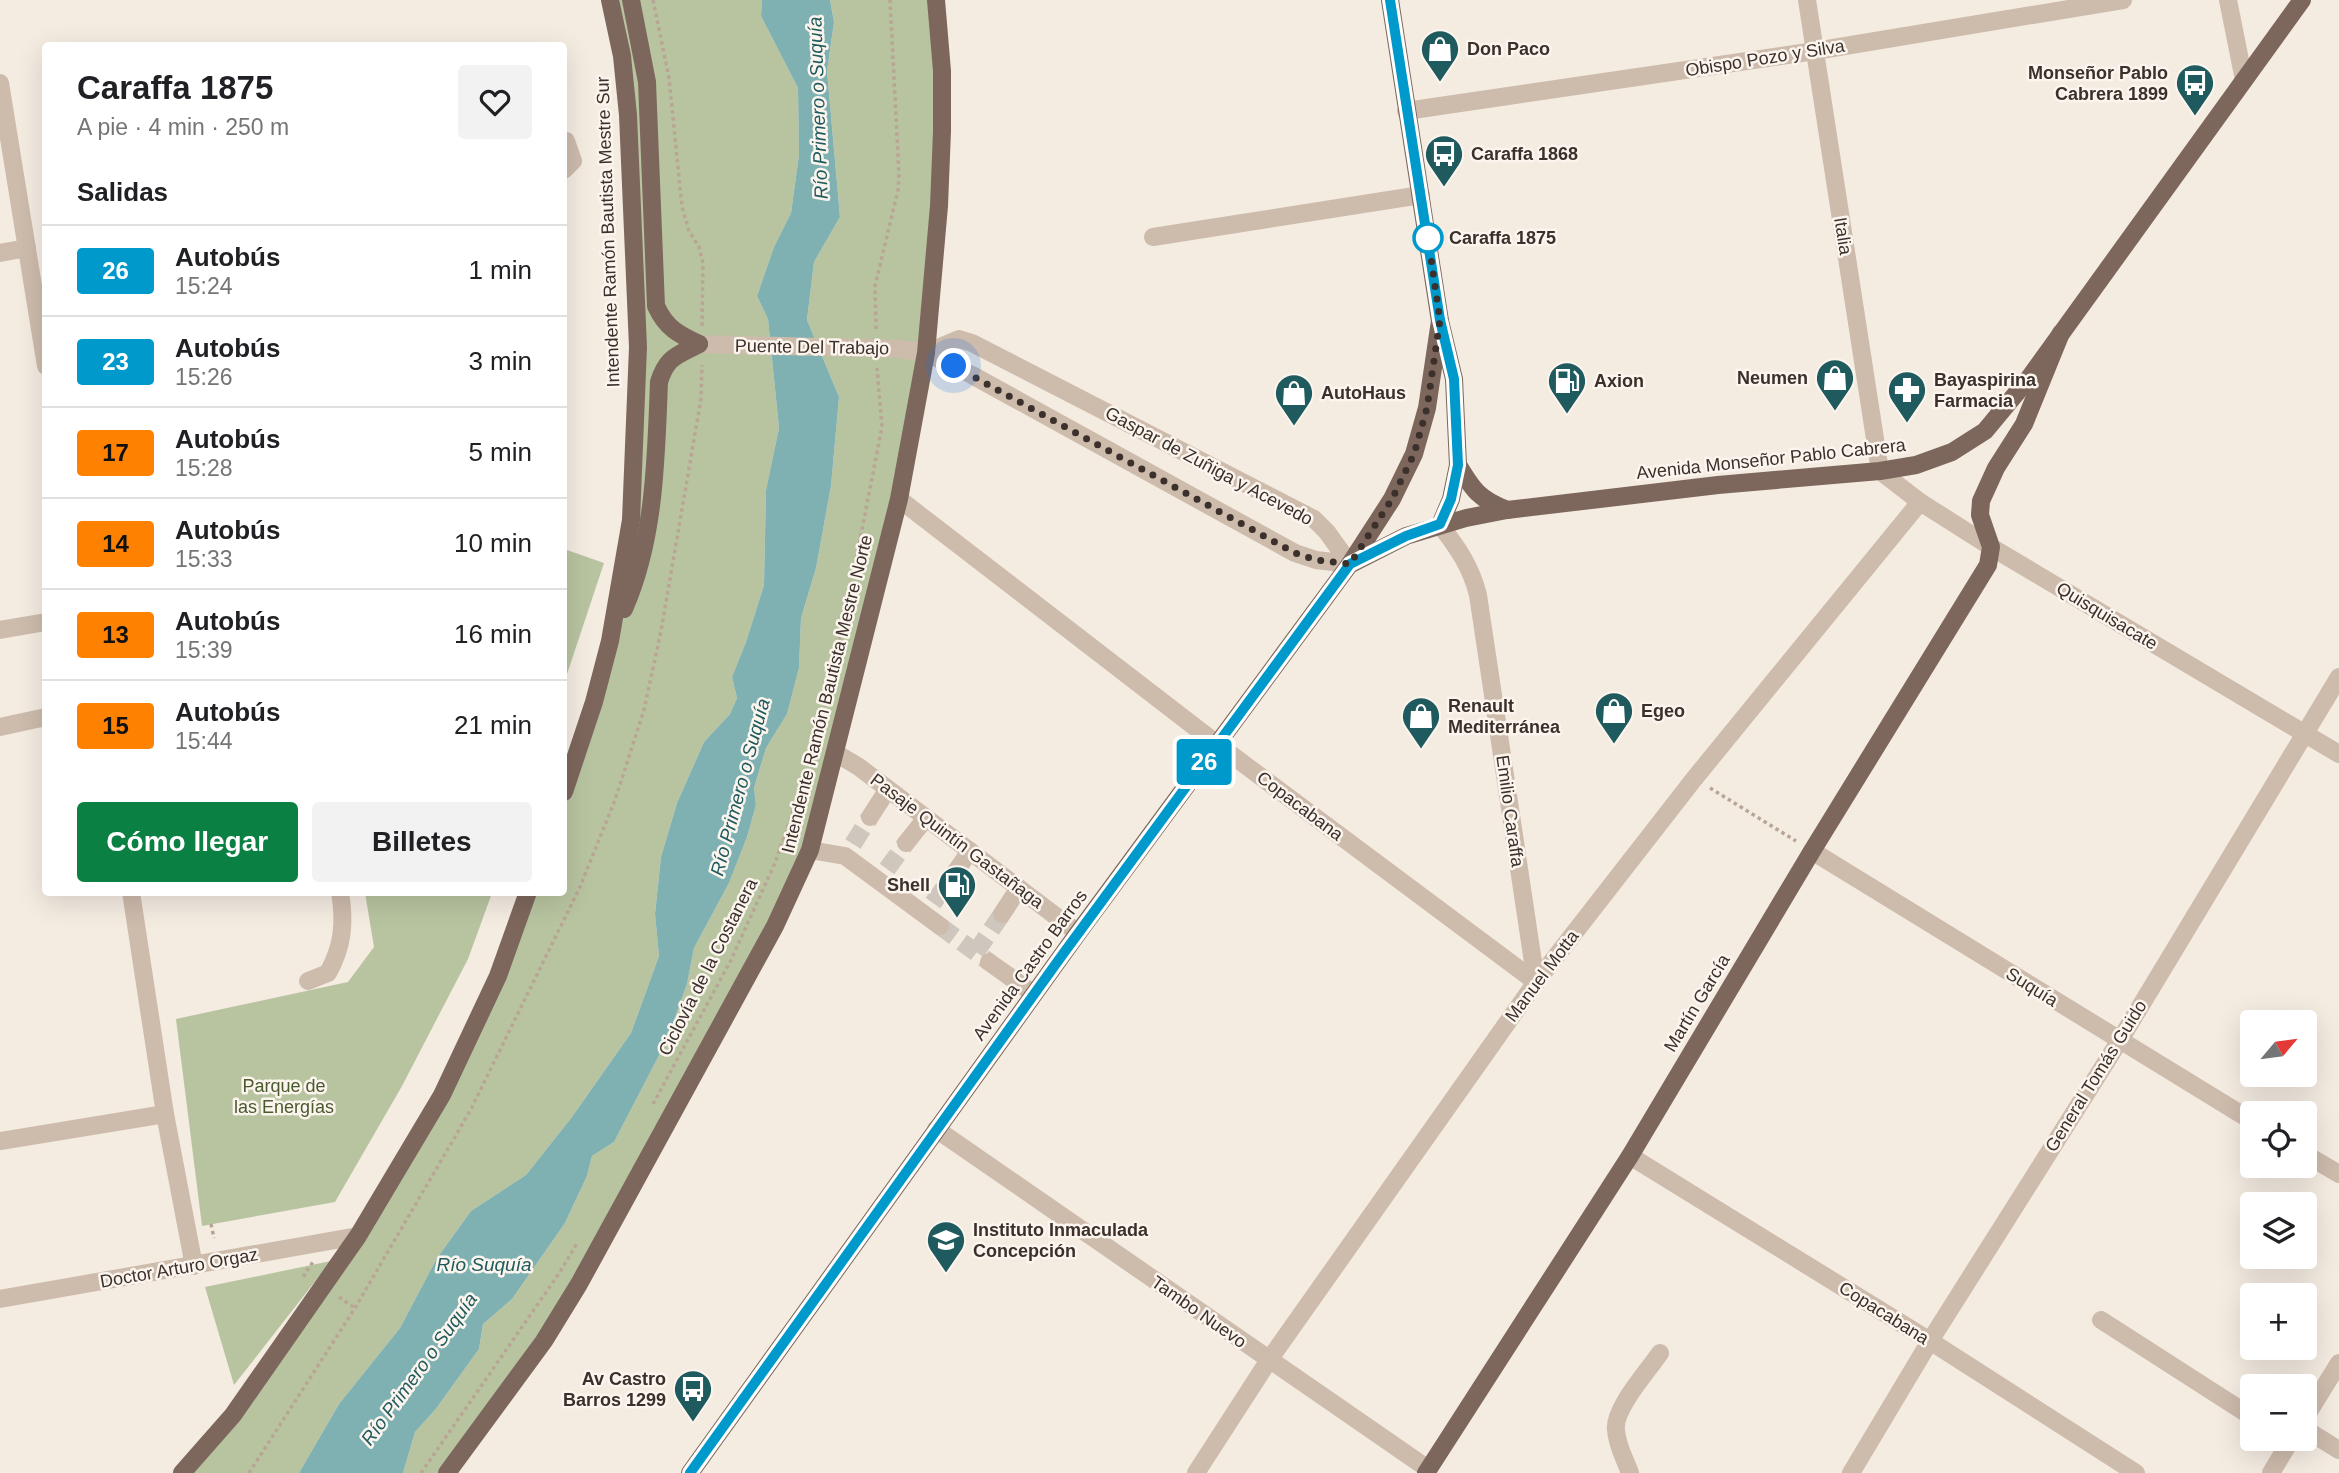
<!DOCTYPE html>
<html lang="es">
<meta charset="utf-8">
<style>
:root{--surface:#fff;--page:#f2f2f2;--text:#202124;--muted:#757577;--line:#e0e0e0;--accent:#0b8043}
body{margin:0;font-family:Helvetica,sans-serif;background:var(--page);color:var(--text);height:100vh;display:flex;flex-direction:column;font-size:26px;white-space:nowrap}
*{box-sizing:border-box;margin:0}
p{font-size:23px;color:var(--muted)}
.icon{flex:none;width:38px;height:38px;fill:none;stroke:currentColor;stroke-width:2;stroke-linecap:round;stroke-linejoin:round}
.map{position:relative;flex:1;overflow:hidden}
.details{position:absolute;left:42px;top:42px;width:525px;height:854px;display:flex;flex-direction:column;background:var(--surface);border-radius:7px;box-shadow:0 7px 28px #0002}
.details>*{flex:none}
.badge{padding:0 14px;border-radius:5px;font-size:24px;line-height:46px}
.needle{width:46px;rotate:61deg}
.buttons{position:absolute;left:2240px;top:1010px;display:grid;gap:14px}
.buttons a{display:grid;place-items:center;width:77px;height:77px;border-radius:7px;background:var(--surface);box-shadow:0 7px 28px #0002;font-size:35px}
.you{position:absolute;width:35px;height:35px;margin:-18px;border:5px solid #fff;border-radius:50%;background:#1a73e8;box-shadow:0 0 0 10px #1a73e833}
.map>.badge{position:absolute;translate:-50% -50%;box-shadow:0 0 0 4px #fff}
h2{padding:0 35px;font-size:26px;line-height:63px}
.round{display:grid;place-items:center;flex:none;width:74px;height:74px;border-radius:7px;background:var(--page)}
.summary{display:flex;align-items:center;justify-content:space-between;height:119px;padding:0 35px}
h1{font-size:33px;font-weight:700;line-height:52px}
.primary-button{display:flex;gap:14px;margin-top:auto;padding:14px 35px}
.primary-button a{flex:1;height:80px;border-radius:7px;background:var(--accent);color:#fff;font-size:28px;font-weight:700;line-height:80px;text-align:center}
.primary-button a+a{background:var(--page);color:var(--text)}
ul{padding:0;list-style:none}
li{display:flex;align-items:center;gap:21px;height:91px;padding:0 35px;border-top:2px solid var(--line)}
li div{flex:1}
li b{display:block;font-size:26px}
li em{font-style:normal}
li .badge{min-width:77px;font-weight:700;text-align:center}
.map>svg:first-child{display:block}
</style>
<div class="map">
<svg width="2339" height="1473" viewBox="0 0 2339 1473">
<rect width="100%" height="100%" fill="#f4ebe1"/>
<g fill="#b8c4a0">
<path d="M610,0H762L761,16L798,88L799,155L791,213L774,247L757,296L768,319L779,428L766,490L764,585L746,642L732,677L737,698L730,714L704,742L677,803L661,857L655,914L659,956L631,1033L572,1117L526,1175L471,1211L437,1258L400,1328L339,1404L299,1473H182L233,1415L442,1095L528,893L564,892V792L626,557L638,347Z"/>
<path d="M830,0H936L942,71L926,353L810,850L579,1284L447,1473H403L415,1432L435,1410L479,1349L483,1324L512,1299L565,1223L587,1176L592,1156L614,1142L666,1042L687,984L694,948L729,883L747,837L756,805L754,788L766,748L787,714L799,668L801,618L816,568L831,486L839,397L807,320L814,262L840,217L827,71L834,22Z"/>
<path d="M564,549L604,563L564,683Z"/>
<path d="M365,893H492L468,959L402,1086L335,1202L202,1226L176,1019L348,982L374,947Z"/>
<path d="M331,1261L234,1385L205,1287Z"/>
</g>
<path fill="#7fb0b2" d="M762,0H830L834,22L827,71L840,217L814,262L807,320L839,397L831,486L816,568L801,618L799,668L787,714L766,748L754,788L756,805L747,837L729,883L694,948L687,984L666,1042L614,1142L592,1156L587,1176L565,1223L512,1299L483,1324L479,1349L435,1410L415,1432L403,1473H299L339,1404L400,1328L437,1258L471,1211L526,1175L572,1117L631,1033L659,956L655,914L661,857L677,803L704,742L730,714L737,698L732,677L746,642L764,585L766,490L779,428L768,319L757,296L774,247L791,213L799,155L798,88L761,16Z"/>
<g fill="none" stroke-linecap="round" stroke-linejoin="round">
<g stroke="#cfc6bd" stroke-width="18" stroke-dasharray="18 9" stroke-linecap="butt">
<path d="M853,844L870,817"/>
<path d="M887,869L906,843"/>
<path d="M933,903L952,877"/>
<path d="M940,926L989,962"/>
<path d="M976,952L1002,914"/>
</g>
<g stroke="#b9a596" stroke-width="3.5" stroke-dasharray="3.5 3.5" stroke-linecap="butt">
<path d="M653,0L669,78L682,207L689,231L699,247L703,263L702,326"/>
<path d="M876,329L875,286L898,190L899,175L890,0"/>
<path d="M827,694L845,616L882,427L877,368"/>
<path d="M1710,788L1796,841"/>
<path d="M653,1104L731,960L775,863L808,769"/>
<path d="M211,1224L214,1238"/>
<path d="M306,1276L304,1275L313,1262"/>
<path d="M339,1297L355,1308"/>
<path d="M249,1473L355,1308L470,1111L580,887L615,800L644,710L661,631L701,399L702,365"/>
<path d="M421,1473L560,1272L577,1243"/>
</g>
<g stroke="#cdbbac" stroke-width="18">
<path d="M1807,0L1880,471L1920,502L1991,547L2339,754"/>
<path d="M2228,0L2244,80"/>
<path d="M0,83L46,366"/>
<path d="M1406,111L1815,51L2123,0"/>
<path d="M564,141H566L573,161L564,170"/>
<path d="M1153,237L1421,195"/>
<path d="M0,253L27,248"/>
<path d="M699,344L901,349L926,353L972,375L1295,553L1316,560L1350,564"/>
<path d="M926,353L959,339L972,343L1314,519L1327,532L1350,564"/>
<path d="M899,499L1217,744L1536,982"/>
<path d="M1440,525C1458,548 1471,567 1478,595L1536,982"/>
<path d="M0,630L46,622"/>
<path d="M0,727L46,717"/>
<path d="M834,752L859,767L1078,933"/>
<path d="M870,817L888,789"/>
<path d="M906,843L926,818"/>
<path d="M810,850L845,856L940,926"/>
<path d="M1812,851L2252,1121"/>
<path d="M952,877L970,851"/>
<path d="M131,892L165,1114"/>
<path d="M1002,914L1019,888"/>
<path d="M989,962L1034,994"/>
<path d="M308,981L328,973C343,946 345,923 340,892"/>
<path d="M936,1129L1428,1469"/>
<path d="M0,1141L165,1114L194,1266"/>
<path d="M2305,1154L2339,1174"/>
<path d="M1630,1156L1930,1341L2136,1473"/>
<path d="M0,1299L358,1236"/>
<path d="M2101,1320L2252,1417"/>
<path d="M2305,1418L2339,1363"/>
<path d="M2305,1429L2339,1450"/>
<path d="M1196,1473L1269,1360L1536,982L1694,779L1920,502"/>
<path d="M1630,1473C1625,1459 1617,1446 1616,1430C1613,1409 1648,1371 1660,1353"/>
<path d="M1851,1473L1930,1341L2120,1040L2339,677"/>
<path d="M2271,1473L2292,1438"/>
</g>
<g stroke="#7d675c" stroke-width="18">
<path d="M631,0L647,82L656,306C666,328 678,334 699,344"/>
<path d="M1390,0L1440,321L1454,379L1458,465L1451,499L1440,525"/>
<path d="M1458,465C1473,490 1479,499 1507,510"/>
<path d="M1353,563L1406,536L1466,518L1507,510L1718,485L1880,471L1916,465L1952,452L1985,431L2029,378L2302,0"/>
<path d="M624,609C655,539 656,459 659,382C667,356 677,356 699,344"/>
<path d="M564,792L594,702L610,641L631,520L638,347L628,115L622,56L610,0"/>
<path d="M182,1473L233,1415L358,1236L442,1095L498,976L528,892"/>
<path d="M447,1473L544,1341L579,1284L775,926L810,850L899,499L926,353L939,206L942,131V71L936,0"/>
<path d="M690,1473L1078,933L1350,564L1392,499L1414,454L1427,408L1440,321"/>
<path d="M1426,1473L1630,1156L1812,851L1988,565L1991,547L1980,515L1981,501L1996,468L2024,424L2061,333"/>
</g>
</g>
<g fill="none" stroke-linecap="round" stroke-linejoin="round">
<g stroke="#fff" stroke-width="16">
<path id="line" d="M690,1473L1063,954L1350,564L1406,536L1440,524L1451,499L1458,465L1454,379L1440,320L1390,0"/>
</g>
<use href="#line" stroke="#0099cb" stroke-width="10"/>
<path stroke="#3b302b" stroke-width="7" stroke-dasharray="0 12.6" d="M954,366L1295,553L1316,560L1350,564L1392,499L1414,454L1427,408L1440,320L1428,238"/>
</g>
<defs>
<g id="shop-pin" transform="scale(2.0125)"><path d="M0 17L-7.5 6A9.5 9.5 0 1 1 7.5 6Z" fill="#1f5a5e" stroke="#fbf5ee"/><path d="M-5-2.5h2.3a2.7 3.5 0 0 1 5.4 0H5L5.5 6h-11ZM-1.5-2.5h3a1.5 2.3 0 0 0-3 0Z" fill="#fff"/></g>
<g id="bus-pin" transform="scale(2.0125)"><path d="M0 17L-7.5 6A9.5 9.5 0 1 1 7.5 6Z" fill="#1f5a5e" stroke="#fbf5ee"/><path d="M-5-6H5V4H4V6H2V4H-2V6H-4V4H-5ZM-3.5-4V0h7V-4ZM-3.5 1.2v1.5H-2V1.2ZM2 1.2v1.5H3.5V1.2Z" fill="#fff"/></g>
<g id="fuel-pin" transform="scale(2.0125)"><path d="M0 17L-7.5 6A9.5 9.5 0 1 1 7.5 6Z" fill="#1f5a5e" stroke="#fbf5ee"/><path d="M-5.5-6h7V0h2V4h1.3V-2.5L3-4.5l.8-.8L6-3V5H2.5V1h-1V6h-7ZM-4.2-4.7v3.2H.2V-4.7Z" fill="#fff"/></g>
<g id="pharmacy-pin" transform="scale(2.0125)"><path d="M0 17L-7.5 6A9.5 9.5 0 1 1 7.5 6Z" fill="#1f5a5e" stroke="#fbf5ee"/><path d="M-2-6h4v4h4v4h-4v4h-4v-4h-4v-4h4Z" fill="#fff"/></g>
<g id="school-pin" transform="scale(2.0125)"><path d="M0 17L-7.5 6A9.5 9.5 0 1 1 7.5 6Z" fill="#1f5a5e" stroke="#fbf5ee"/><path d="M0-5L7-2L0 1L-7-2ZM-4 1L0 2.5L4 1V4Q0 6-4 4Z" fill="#fff"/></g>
</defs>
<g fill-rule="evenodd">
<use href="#shop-pin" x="1440" y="49"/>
<use href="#bus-pin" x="2195" y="83"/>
<use href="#bus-pin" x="1444" y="154"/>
<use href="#shop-pin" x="1835" y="378"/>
<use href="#fuel-pin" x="1567" y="381"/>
<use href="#pharmacy-pin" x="1907" y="390"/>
<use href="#shop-pin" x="1294" y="393"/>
<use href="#shop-pin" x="1614" y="711"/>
<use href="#shop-pin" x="1421" y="716"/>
<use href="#fuel-pin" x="957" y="885"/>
<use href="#school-pin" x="946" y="1240"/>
<use href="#bus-pin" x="693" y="1389"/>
</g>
<circle fill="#fff" stroke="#0099cb" stroke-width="3.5" cx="1428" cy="238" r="14"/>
<g text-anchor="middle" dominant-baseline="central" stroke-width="5" stroke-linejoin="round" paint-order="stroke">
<g font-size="18" font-weight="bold" fill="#3b302b" stroke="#fbf5ee" text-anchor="start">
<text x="1467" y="49">Don Paco</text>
<text x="2168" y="73" text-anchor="end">Monseñor Pablo<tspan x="2168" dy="21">Cabrera 1899</tspan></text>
<text x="1471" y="154">Caraffa 1868</text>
<text x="1808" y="378" text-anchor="end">Neumen</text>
<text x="1934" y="380">Bayaspirina<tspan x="1934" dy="21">Farmacia</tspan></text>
<text x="1594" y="381">Axion</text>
<text x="1321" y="393">AutoHaus</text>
<text x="1448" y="706">Renault<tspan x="1448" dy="21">Mediterránea</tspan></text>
<text x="1641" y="711">Egeo</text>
<text x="930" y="885" text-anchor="end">Shell</text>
<text x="973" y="1230">Instituto Inmaculada<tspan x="973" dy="21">Concepción</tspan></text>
<text x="666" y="1379" text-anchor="end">Av Castro<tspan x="666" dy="21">Barros 1299</tspan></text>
</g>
<g font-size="18" fill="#3b302b" stroke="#fbf5ee">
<text transform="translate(1765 58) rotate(-9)">Obispo Pozo y Silva</text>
<text transform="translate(608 232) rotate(-92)">Intendente Ramón Bautista Mestre Sur</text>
<text transform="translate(1843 236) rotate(81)">Italia</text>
<text transform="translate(812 347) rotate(1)">Puente Del Trabajo</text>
<text transform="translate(1771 459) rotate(-6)">Avenida Monseñor Pablo Cabrera</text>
<text transform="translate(1209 466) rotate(28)">Gaspar de Zuñiga y Acevedo</text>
<text transform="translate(2107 616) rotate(31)">Quisquisacate</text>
<text transform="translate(827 694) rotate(-76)">Intendente Ramón Bautista Mestre Norte</text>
<text transform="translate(1300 806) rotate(37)">Copacabana</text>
<text transform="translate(1510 811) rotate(82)">Emilio Caraffa</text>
<text transform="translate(957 841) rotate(37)">Pasaje Quintín Gastañaga</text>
<text transform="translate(1030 965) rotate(-54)">Avenida Castro Barros</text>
<text transform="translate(708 967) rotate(-63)">Ciclovía de la Costanera</text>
<text transform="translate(1542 976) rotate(-53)">Manuel Motta</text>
<text transform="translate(2032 987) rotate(32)">Suquía</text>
<text transform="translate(1697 1003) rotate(-59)">Martín García</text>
<text transform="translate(2096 1076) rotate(-58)">General Tomás Guido</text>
<text transform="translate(179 1268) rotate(-10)">Doctor Arturo Orgaz</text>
<text transform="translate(1199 1312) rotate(35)">Tambo Nuevo</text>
<text transform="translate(1884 1313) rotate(32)">Copacabana</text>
</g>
<g font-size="18" font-weight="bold" fill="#3b302b" stroke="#fbf5ee" text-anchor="start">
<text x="1449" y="238">Caraffa 1875</text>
</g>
<g font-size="18" fill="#4a5a2e" stroke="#fbf5ee">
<text x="284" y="1086">Parque de<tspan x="284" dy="21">las Energías</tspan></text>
</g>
<g font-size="19" font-style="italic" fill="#1f5a5e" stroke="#fbf5ee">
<text transform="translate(818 108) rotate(-92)">Río Primero o Suquía</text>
<text transform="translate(740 787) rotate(-75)">Río Primero o Suquía</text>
<text x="484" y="1264">Río Suquía</text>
<text transform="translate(419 1369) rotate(-54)">Río Primero o Suquía</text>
</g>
</g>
</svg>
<div class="buttons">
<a><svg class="needle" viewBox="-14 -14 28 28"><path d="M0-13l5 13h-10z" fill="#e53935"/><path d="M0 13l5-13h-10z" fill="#757577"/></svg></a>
<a><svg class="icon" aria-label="locate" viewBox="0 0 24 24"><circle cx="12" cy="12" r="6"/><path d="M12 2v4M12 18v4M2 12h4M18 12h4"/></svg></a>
<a><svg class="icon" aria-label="layers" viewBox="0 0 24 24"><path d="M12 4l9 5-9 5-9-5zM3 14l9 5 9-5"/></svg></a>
<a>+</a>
<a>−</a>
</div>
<div class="you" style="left:954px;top:366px"></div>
<b class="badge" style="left:1204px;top:762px;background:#0099cb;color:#fff">26</b>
<section class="details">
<div class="summary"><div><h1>Caraffa 1875</h1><p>A pie · 4 min · 250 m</p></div><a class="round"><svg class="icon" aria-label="heart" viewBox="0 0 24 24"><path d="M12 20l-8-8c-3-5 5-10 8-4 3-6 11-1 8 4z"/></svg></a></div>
<h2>Salidas</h2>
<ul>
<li><span class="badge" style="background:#0099cb;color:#fff">26</span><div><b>Autobús</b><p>15:24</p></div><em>1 min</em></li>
<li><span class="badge" style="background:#0099cb;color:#fff">23</span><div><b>Autobús</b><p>15:26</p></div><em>3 min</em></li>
<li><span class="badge" style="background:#ff8100;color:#111">17</span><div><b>Autobús</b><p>15:28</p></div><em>5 min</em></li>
<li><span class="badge" style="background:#ff8100;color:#111">14</span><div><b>Autobús</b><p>15:33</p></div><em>10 min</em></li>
<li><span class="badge" style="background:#ff8100;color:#111">13</span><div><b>Autobús</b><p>15:39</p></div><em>16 min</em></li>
<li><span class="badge" style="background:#ff8100;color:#111">15</span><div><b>Autobús</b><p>15:44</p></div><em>21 min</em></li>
</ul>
<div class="primary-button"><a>Cómo llegar</a><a>Billetes</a></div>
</section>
</div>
